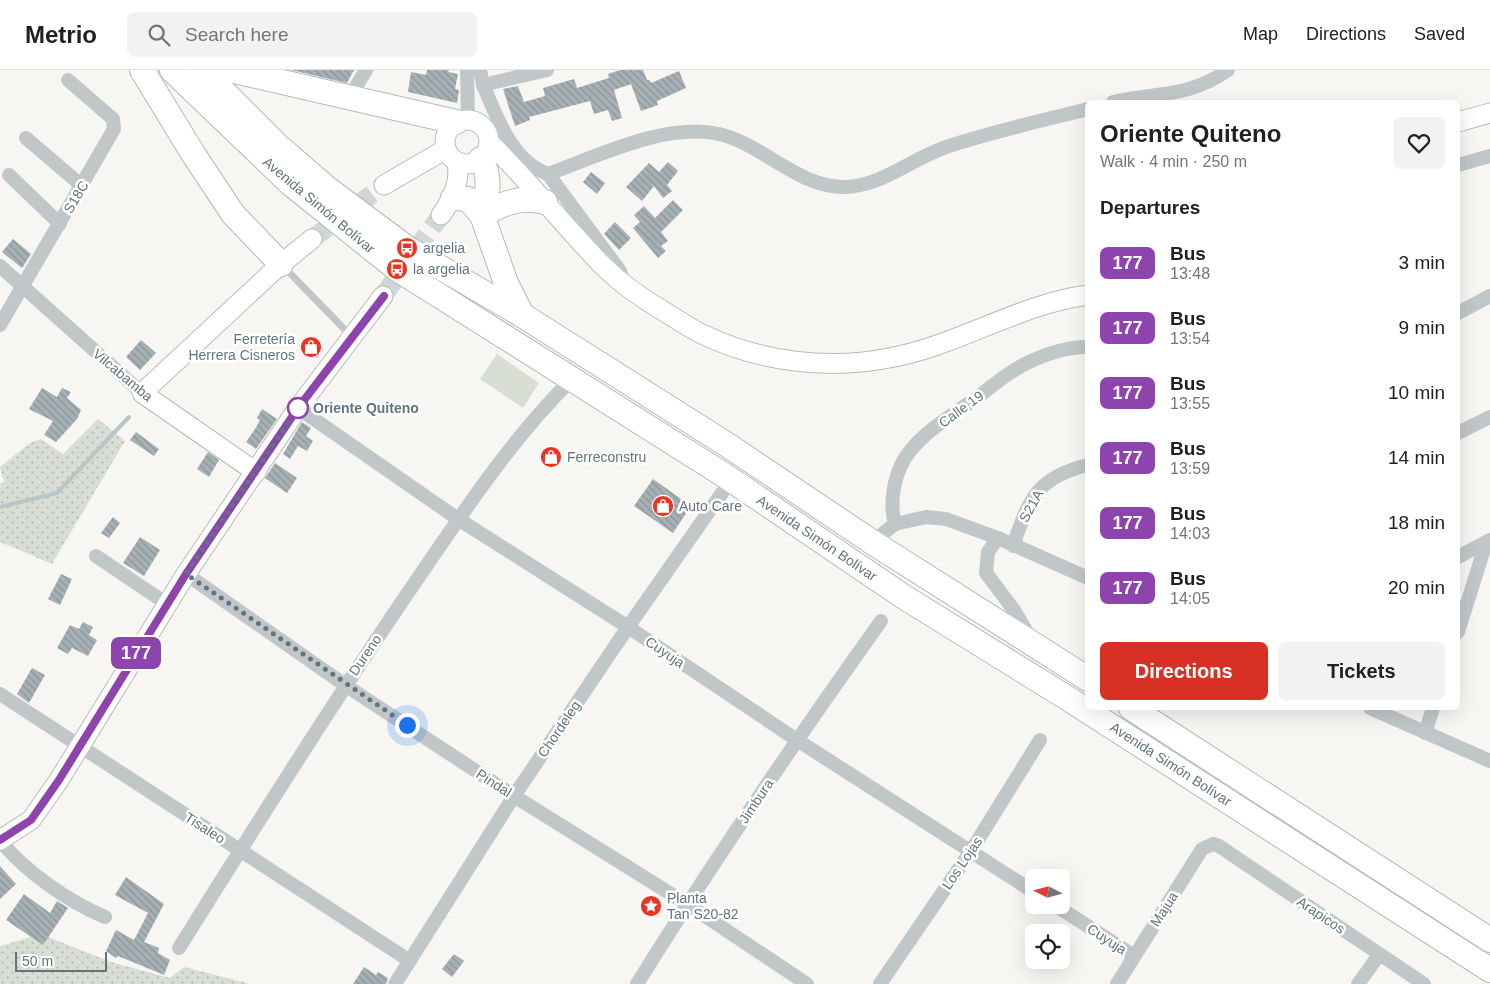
<!DOCTYPE html>
<meta charset="utf-8">
<style>
:root{--surface:#fff;--page:#f2f2f2;--text:#202124;--muted:#757577;--line:#e0e0e0;--accent:#d93025}
body{margin:0;font-family:Arial,sans-serif;background:var(--page);color:var(--text);height:100vh;display:flex;flex-direction:column;font-size:19px;white-space:nowrap}
*{box-sizing:border-box;margin:0}
p{font-size:16px;color:var(--muted)}
.icon{flex:none;width:28px;height:28px;fill:none;stroke:currentColor;stroke-width:2;stroke-linecap:round;stroke-linejoin:round}
.map{position:relative;flex:1;overflow:hidden}
.sheet{position:absolute;left:1085px;top:30px;width:375px;height:610px;display:flex;flex-direction:column;background:var(--surface);border-radius:8px;box-shadow:0 5px 20px #0002}
.sheet>*{flex:none}
.badge{padding:0 10px;border-radius:8px;font-size:18px;line-height:32px}
.needle{width:32px;rotate:276deg}
.tools{position:absolute;left:1025px;top:799px;display:grid;gap:10px}
.tools a{display:grid;place-items:center;width:45px;height:45px;border-radius:8px;background:var(--surface);box-shadow:0 5px 20px #0002;font-size:25px}
.scale{position:absolute;left:15px;bottom:12px;width:92px;box-sizing:border-box;padding-left:5px;border:2px solid #60767f;border-top:0;font-size:14px;line-height:18px;white-space:nowrap;color:#60767f;-webkit-text-stroke:4px #fff;paint-order:stroke}
.you{position:absolute;width:25px;height:25px;margin:-12px;border:4px solid #fff;border-radius:50%;background:#1a73e8;box-shadow:0 0 0 8px #1a73e833}
.map>.badge{position:absolute;translate:-50% -50%;box-shadow:0 0 0 2px #fff}
h2{padding:0 15px;font-size:19px;line-height:45px}
.round{display:grid;place-items:center;flex:none;width:52px;height:52px;border-radius:8px;background:var(--page)}
.overview{display:flex;align-items:center;justify-content:space-between;height:85px;padding:0 15px}
h1{font-size:24px;font-weight:600;line-height:38px}
.primary-button{display:flex;gap:10px;margin-top:auto;padding:10px 15px}
.primary-button a{flex:1;height:58px;border-radius:8px;background:var(--accent);color:#fff;font-size:20px;font-weight:600;line-height:58px;text-align:center}
.primary-button a+a{background:var(--page);color:var(--text)}
ul{padding:0;list-style:none}
li{display:flex;align-items:center;gap:15px;height:65px;padding:0 15px}
li div{flex:1}
li b{display:block;font-size:19px}
li em{font-style:normal}
li .badge{min-width:55px;font-weight:700;text-align:center}
header{display:flex;align-items:center;gap:30px;box-sizing:border-box;height:70px;padding:0 25px;background:var(--surface);border-bottom:1px solid var(--line)}
header strong{font-size:24px}
nav{display:flex;gap:28px;margin-inline-start:auto;font-size:18px}
.search{width:350px;height:45px;background:var(--page);display:flex;align-items:center;gap:12px;box-sizing:border-box;padding:0 18px;border-radius:8px;color:var(--muted);font-size:19px}
.map>svg:first-child{display:block}
</style>
<header>
<strong>Metrio</strong>
<div class="search"><svg class="icon" aria-label="search" viewBox="0 0 24 24"><circle cx="10" cy="10" r="6"/><path d="M15 15l6 6"/></svg>Search here</div>
<nav><a>Map</a><a>Directions</a><a>Saved</a></nav>
</header>
<div class="map">
<svg width="1490" height="914" viewBox="0 0 1490 914">
<defs>
<pattern id="grass-dots" width="8" height="8" patternUnits="userSpaceOnUse" patternTransform="scale(1.25)"><rect width="8" height="8" fill="#d9ded4"/><path d="M2 2h.1M6 6h.1" fill="none" stroke="#b3b9b1" stroke-width="1.8" stroke-linecap="round"/></pattern>
<pattern id="building-back-hatch" width="6" height="6" patternUnits="userSpaceOnUse" patternTransform="scale(1.25)"><rect width="6" height="6" fill="#a6b1b5"/><path d="M-1 5l2 2M0 0l6 6M5-1l2 2" fill="none" stroke="#8b9598"/></pattern>
</defs>
<rect width="100%" height="100%" fill="#f7f6f3"/>
<g fill="url(#grass-dots)">
<path d="M98,349L125,371L52,494L0,472V414L4,412L0,397L30,373L41,369L63,384Z"/>
<path d="M41,864L111,892L170,908L184,897L251,914H0V876Z"/>
</g>
<path fill="#d9ded4" d="M497,284L539,313L523,338L480,309Z"/>
<g fill="none" stroke-linecap="round" stroke-linejoin="round">
<path stroke="#b7c6c9" stroke-width="4" d="M0,437L57,423L129,347"/>
</g>
<g fill="url(#building-back-hatch)">
<path d="M291,0H354L347,13Z"/>
<path d="M427,0H449L448,2L458,4L455,19L459,20L457,33L408,22L411,2L426,5Z"/>
<path d="M620,0H643L647,10H649L651,13L679,1L686,18L657,31L658,35L641,41L631,14L614,20L622,48L612,51L608,40L594,44L590,31L529,47L530,50L515,56L503,19L518,16L524,32L545,26L543,18L574,9L577,18L609,8L608,4Z"/>
<path d="M668,92L678,101L667,115L672,121L663,128L654,116L642,131L626,117L649,93L659,102Z"/>
<path d="M591,102L605,113L597,124L583,112Z"/>
<path d="M673,130L683,140L661,162L668,171L661,176L666,181L658,188L633,158L640,152L634,145L644,136L655,148Z"/>
<path d="M615,152L631,168L619,180L604,164Z"/>
<path d="M13,169L31,184L22,198L2,182Z"/>
<path d="M305,267L323,279L317,288L299,276Z"/>
<path d="M141,270L156,283L140,300L126,287Z"/>
<path d="M42,318L57,327L62,318L71,322L67,328L81,340L77,349L56,372L44,365L53,351L29,339Z"/>
<path d="M262,339L277,349L256,379L246,372L255,359L260,350L257,348Z"/>
<path d="M302,352L311,358L306,366L313,371L307,381L298,376L290,389L283,384Z"/>
<path d="M136,362L159,379L154,386L130,370Z"/>
<path d="M208,382L219,390L209,407L197,399Z"/>
<path d="M275,393L297,408L287,423L265,408Z"/>
<path d="M653,409L691,436L673,463L634,436Z"/>
<path d="M113,447L120,453L109,468L101,463Z"/>
<path d="M140,467L160,480L144,506L123,493Z"/>
<path d="M61,504L72,509L60,535L48,529Z"/>
<path d="M83,552L93,557L89,565L97,570L88,586L72,578L68,584L57,578L70,555L79,559Z"/>
<path d="M32,598L45,605L29,633L17,624Z"/>
<path d="M0,796L16,814L0,829Z"/>
<path d="M126,807L164,834L144,872L159,878L158,883L170,890L164,905L118,886L116,888L106,881L116,860L134,870L148,843L115,825Z"/>
<path d="M24,824L50,843L57,831L68,838L43,875L6,850Z"/>
<path d="M454,884L464,891L452,907L442,899Z"/>
<path d="M364,897L376,905L378,902L388,908L386,914H353Z"/>
</g>
<g fill="none" stroke-linecap="round" stroke-linejoin="round">
<g stroke="#d1d6d6" stroke-width="19" stroke-dasharray="19 9" stroke-linecap="butt">
<path d="M312,169L384,115"/>
<path d="M383,226L441,145"/>
</g>
<g stroke="#b4bbbe" stroke-width="21">
<g id="secondary">
<circle cx="467" cy="72" r="22"/>
<path d="M1458,52L1490,43"/>
<path d="M489,72C529,111 563,155 602,195C620,213 643,229 665,242C678,250 691,259 704,265C761,292 828,300 889,288C957,276 1019,234 1088,225"/>
<path d="M384,115L446,79"/>
<path d="M441,145C452,130 461,112 457,92"/>
<path d="M256,402L142,323L281,194L312,169"/>
<path d="M0,770L31,750L59,710L186,504L298,338L383,226"/>
</g>
</g>
<g stroke="#b4b9bc" stroke-width="26">
<g id="highway">
<path d="M142,0L192,82L233,144L281,194"/>
<path d="M172,0L291,114L397,199L724,405L904,527L1072,631L1490,900"/>
<path d="M202,0L276,74L328,119L407,178L522,245L726,374L872,472L1088,609"/>
<path d="M230,0L456,52"/>
<path d="M481,89C492,108 487,126 482,145"/>
<path d="M453,128L468,129L482,145L506,213L522,245"/>
<path d="M482,145C504,133 520,126 545,132"/>
<path d="M1131,638L1490,870"/>
</g>
</g>
<path stroke="#c1c7c9" stroke-width="7" d="M283,196L352,267"/>
<g stroke="#c1c7c9" stroke-width="14">
<path d="M467,0L468,49"/>
<path d="M480,0L483,15L547,0"/>
<path d="M483,15C498,48 511,91 548,104C598,86 666,52 719,64C763,74 799,119 847,117C884,115 914,87 949,76C994,61 1041,51 1088,39"/>
<path d="M349,28L366,0"/>
<path d="M1113,32C1157,22 1188,28 1228,0"/>
<path d="M26,68L82,116"/>
<path d="M1458,95L1490,86"/>
<path d="M548,104L620,201L623,211"/>
<path d="M9,105L60,154"/>
<path d="M0,196L142,323"/>
<path d="M1458,243L1490,226"/>
<path d="M0,255L114,59L113,49L68,10"/>
<path d="M298,338L458,449L628,557L797,670L1034,822"/>
<path d="M1458,363L1490,347"/>
<path d="M895,454C889,433 894,406 905,388C922,362 954,344 978,327C993,315 1009,302 1025,294C1045,284 1065,277 1088,277"/>
<path d="M998,468L988,482L986,503L1014,540L1031,569"/>
<path d="M872,472L895,454L926,447L946,449L998,468L1088,508"/>
<path d="M1013,476C1029,429 1037,407 1088,395"/>
<path d="M96,486L167,534"/>
<path d="M1458,487L1490,470"/>
<path d="M186,504L345,615L514,726L687,834L807,914"/>
<path d="M1458,562L1486,473"/>
<path d="M0,624L410,891"/>
<path d="M1370,638L1490,691"/>
<path d="M1425,663L1433,638"/>
<path d="M0,770C24,801 69,832 105,847"/>
<path d="M1055,835L1134,886"/>
<path d="M179,878C256,755 334,631 416,511C464,441 512,368 573,308"/>
<path d="M395,914L514,726L628,557L731,410"/>
<path d="M637,914C714,790 796,670 881,551"/>
<path d="M880,914L971,781L1040,670"/>
<path d="M1117,914L1202,779L1213,774L1219,776L1424,914"/>
<path d="M1358,914L1379,885"/>
</g>
<use href="#secondary" stroke="#fff" stroke-width="19"/>
<use href="#highway" stroke="#fff" stroke-width="24"/>
</g>
<g fill="none" stroke-linecap="round" stroke-linejoin="round">
<g stroke="#fff" stroke-width="11">
<path id="line" d="M0,770L31,750L59,710L186,504L298,338L384,226"/>
</g>
<use href="#line" stroke="#8e44ad" stroke-width="8"/>
<path stroke="#60767f" stroke-width="5" stroke-dasharray="0 9" d="M298,338L186,504L407,655"/>
</g>
<defs>
<g id="bus-disc" transform="scale(1.125)"><circle r="9.5" fill="#e93521" stroke="#fff"/><path d="M-5-6H5V4H4V6H2V4H-2V6H-4V4H-5ZM-3.5-4V0h7V-4ZM-3.5 1.2v1.5H-2V1.2ZM2 1.2v1.5H3.5V1.2Z" fill="#fff"/></g>
<g id="shop-disc" transform="scale(1.125)"><circle r="9.5" fill="#e93521" stroke="#fff"/><path d="M-5-2.5h2.3a2.7 3.5 0 0 1 5.4 0H5L5.5 6h-11ZM-1.5-2.5h3a1.5 2.3 0 0 0-3 0Z" fill="#fff"/></g>
<g id="sight-disc" transform="scale(1.125)"><circle r="9.5" fill="#e93521" stroke="#fff"/><path d="M0-6L1.8-2.2L6-1.7L2.9 1.2L3.7 5.4L0 3.3L-3.7 5.4L-2.9 1.2L-6-1.7L-1.8-2.2Z" fill="#fff"/></g>
</defs>
<g fill-rule="evenodd">
<use href="#bus-disc" x="407" y="178"/>
<use href="#bus-disc" x="397" y="199"/>
<use href="#shop-disc" x="311" y="277"/>
<use href="#shop-disc" x="551" y="387"/>
<use href="#shop-disc" x="663" y="436"/>
<use href="#sight-disc" x="651" y="836"/>
</g>
<circle fill="#fff" stroke="#8e44ad" stroke-width="2.5" cx="298" cy="338" r="10"/>
<g text-anchor="middle" dominant-baseline="central" stroke-width="5" stroke-linejoin="round" paint-order="stroke">
<g font-size="14" fill="#60767f" stroke="#fff">
<text transform="translate(76 127) rotate(-59)">S18C</text>
<text transform="translate(319 135) rotate(40)">Avenida Simón Bolívar</text>
<text transform="translate(123 305) rotate(40)">Vilcabamba</text>
<text transform="translate(961 339) rotate(-36)">Calle 19</text>
<text transform="translate(1031 436) rotate(-61)">S21A</text>
<text transform="translate(817 468) rotate(34)">Avenida Simón Bolívar</text>
<text transform="translate(665 582) rotate(34)">Cuyuja</text>
<text transform="translate(365 585) rotate(-56)">Dureno</text>
<text transform="translate(559 659) rotate(-56)">Chordeleg</text>
<text transform="translate(1171 694) rotate(33)">Avenida Simón Bolívar</text>
<text transform="translate(494 713) rotate(33)">Pindal</text>
<text transform="translate(756 731) rotate(-56)">Jimbura</text>
<text transform="translate(205 758) rotate(33)">Tisaleo</text>
<text transform="translate(962 793) rotate(-56)">Los Lojas</text>
<text transform="translate(1164 839) rotate(-57)">Majua</text>
<text transform="translate(1321 845) rotate(34)">Arapicos</text>
<text transform="translate(1107 869) rotate(33)">Cuyuja</text>
</g>
<g font-size="14" fill="#60767f" stroke="#fff" text-anchor="start">
<text x="423" y="178">argelia</text>
<text x="413" y="199">la argelia</text>
<text x="295" y="269" text-anchor="end">Ferretería<tspan x="295" dy="16">Herrera Cisneros</tspan></text>
<text x="567" y="387">Ferreconstru</text>
<text x="679" y="436">Auto Care</text>
<text x="667" y="828">Planta<tspan x="667" dy="16">Tan S20-82</tspan></text>
</g>
<g font-size="14" font-weight="bold" fill="#60767f" stroke="#fff" text-anchor="start">
<text x="313" y="338">Oriente Quiteno</text>
</g>
</g>
</svg>
<div class="tools">
<a><svg class="needle" viewBox="-14 -14 28 28"><path d="M0-13l5 13h-10z" fill="#e53935"/><path d="M0 13l5-13h-10z" fill="#757577"/></svg></a>
<a><svg class="icon" aria-label="locate" viewBox="0 0 24 24"><circle cx="12" cy="12" r="6"/><path d="M12 2v4M12 18v4M2 12h4M18 12h4"/></svg></a>
</div>
<div class="scale">50 m</div>
<div class="you" style="left:407px;top:655px"></div>
<b class="badge" style="left:136px;top:583px;background:#8e44ad;color:#fff">177</b>
<section class="sheet">
<div class="overview"><div><h1>Oriente Quiteno</h1><p>Walk · 4 min · 250 m</p></div><a class="round"><svg class="icon" aria-label="heart" viewBox="0 0 24 24"><path d="M12 20l-8-8c-3-5 5-10 8-4 3-6 11-1 8 4z"/></svg></a></div>
<h2>Departures</h2>
<ul>
<li><span class="badge" style="background:#8e44ad;color:#fff">177</span><div><b>Bus</b><p>13:48</p></div><em>3 min</em></li>
<li><span class="badge" style="background:#8e44ad;color:#fff">177</span><div><b>Bus</b><p>13:54</p></div><em>9 min</em></li>
<li><span class="badge" style="background:#8e44ad;color:#fff">177</span><div><b>Bus</b><p>13:55</p></div><em>10 min</em></li>
<li><span class="badge" style="background:#8e44ad;color:#fff">177</span><div><b>Bus</b><p>13:59</p></div><em>14 min</em></li>
<li><span class="badge" style="background:#8e44ad;color:#fff">177</span><div><b>Bus</b><p>14:03</p></div><em>18 min</em></li>
<li><span class="badge" style="background:#8e44ad;color:#fff">177</span><div><b>Bus</b><p>14:05</p></div><em>20 min</em></li>
</ul>
<div class="primary-button"><a>Directions</a><a>Tickets</a></div>
</section>
</div>
